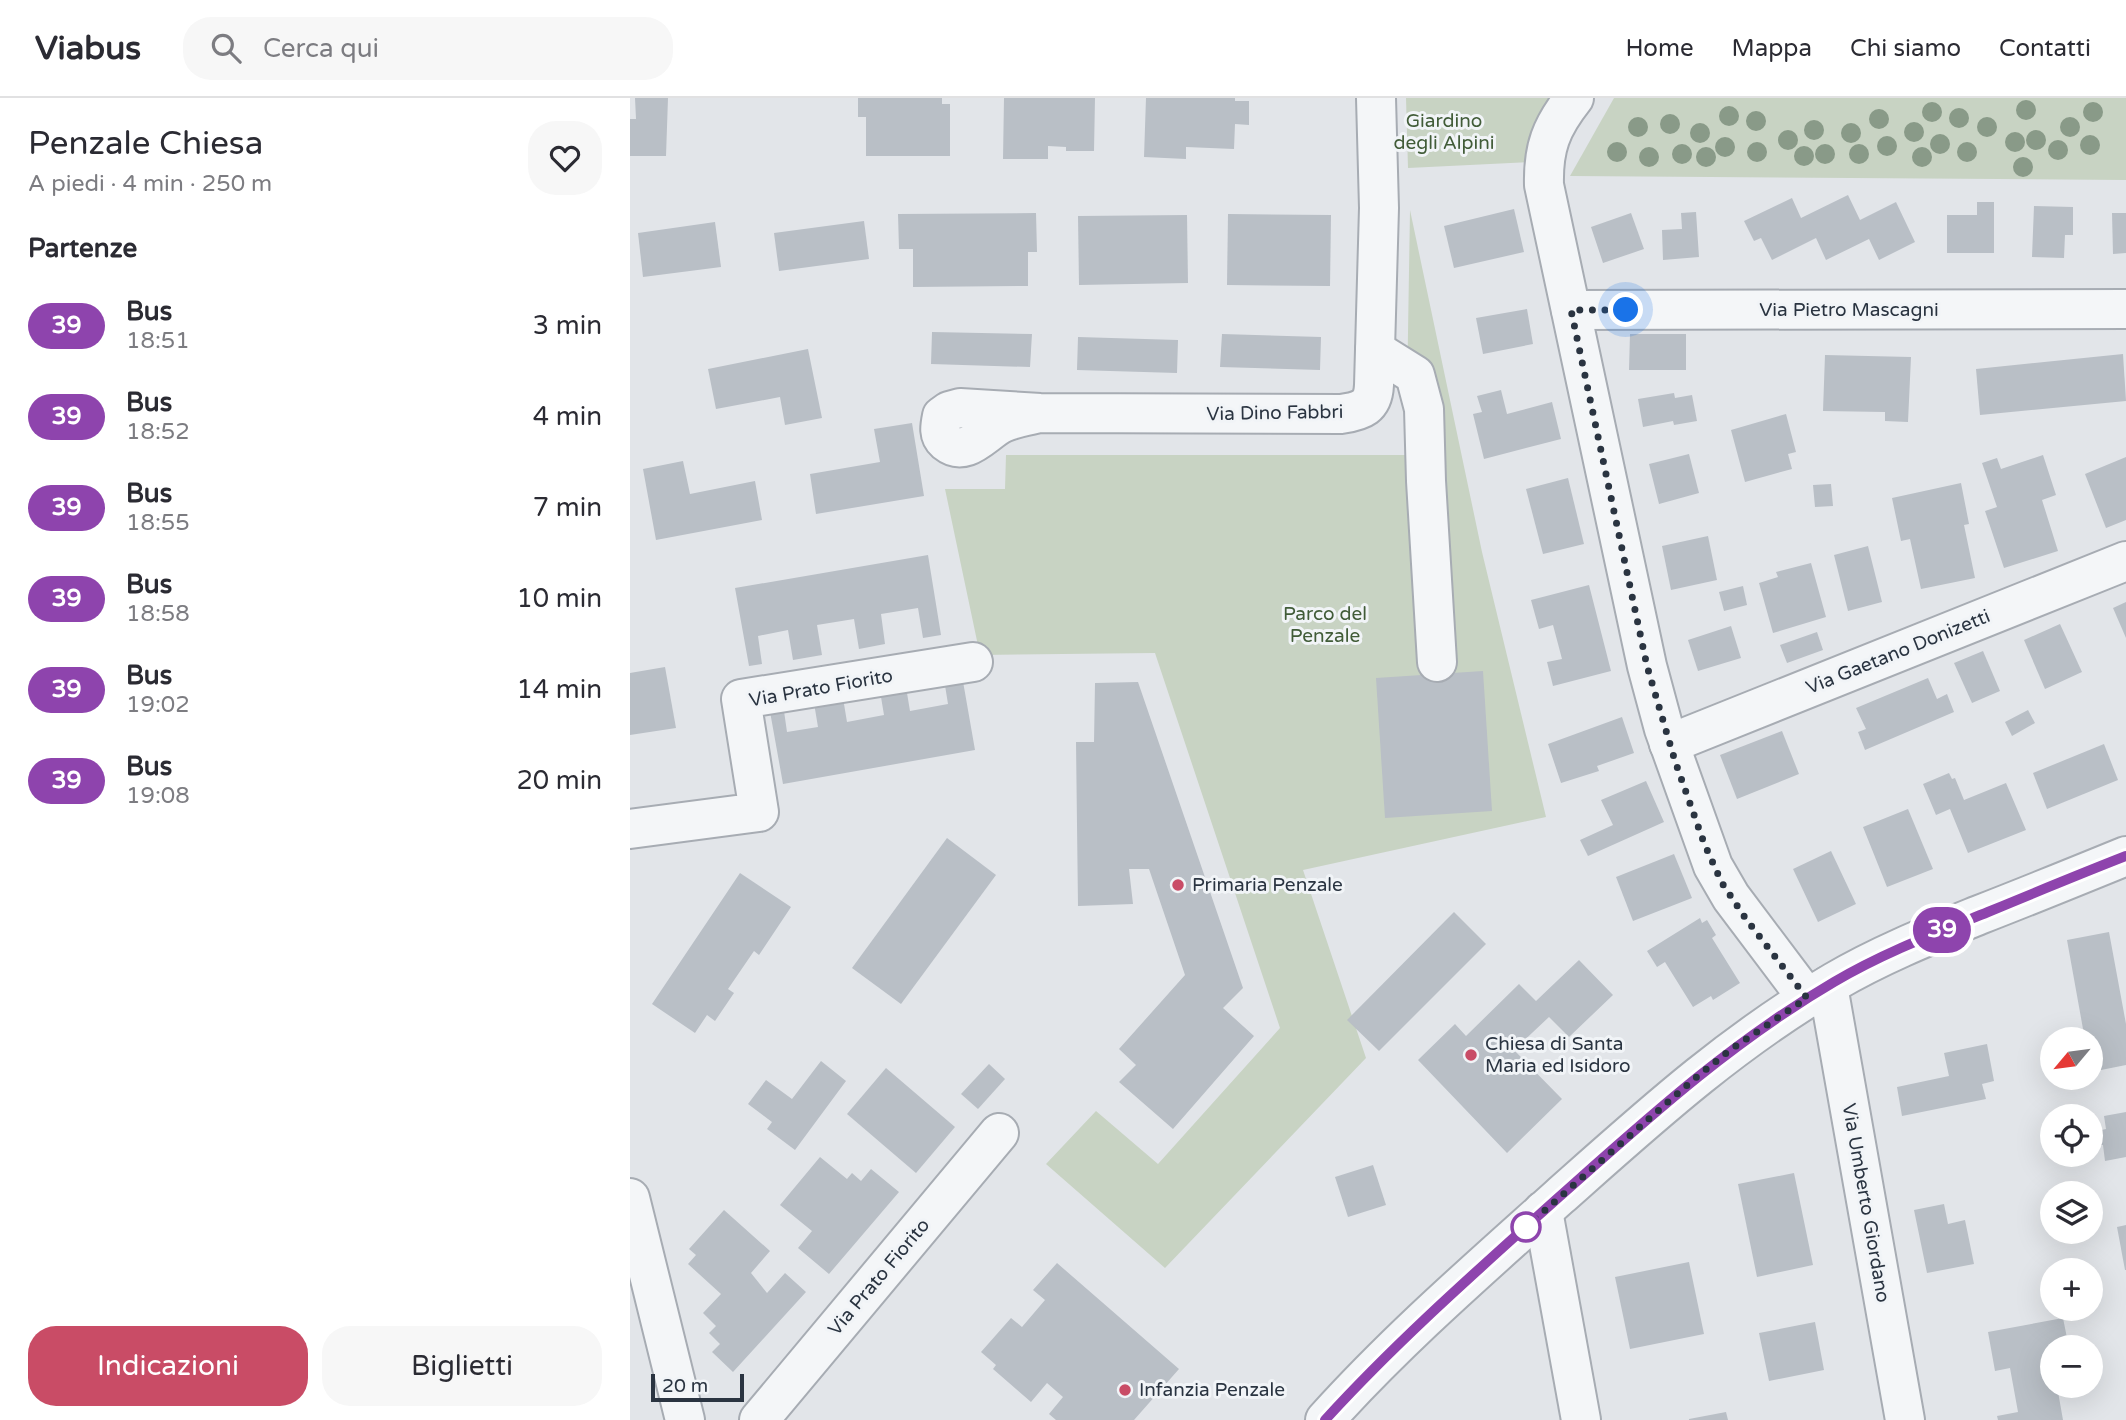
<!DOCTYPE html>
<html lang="it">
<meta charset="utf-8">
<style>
:root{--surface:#fff;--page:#f7f7f7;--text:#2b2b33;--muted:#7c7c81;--line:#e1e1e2;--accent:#c94c66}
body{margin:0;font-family:"Varela Round",sans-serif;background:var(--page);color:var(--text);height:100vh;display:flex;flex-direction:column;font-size:26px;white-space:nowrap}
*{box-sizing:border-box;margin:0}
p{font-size:23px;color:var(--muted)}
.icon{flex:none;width:38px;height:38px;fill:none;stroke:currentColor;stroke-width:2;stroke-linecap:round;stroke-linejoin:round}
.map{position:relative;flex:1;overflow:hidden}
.sheet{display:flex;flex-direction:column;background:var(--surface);width:630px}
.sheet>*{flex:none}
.badge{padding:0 14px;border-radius:23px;font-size:24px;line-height:46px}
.needle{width:46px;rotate:241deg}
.fabs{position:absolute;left:1410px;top:929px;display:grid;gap:14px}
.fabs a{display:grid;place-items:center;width:63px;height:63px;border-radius:50%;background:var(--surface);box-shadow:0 7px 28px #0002;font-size:35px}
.scale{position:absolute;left:21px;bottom:18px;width:93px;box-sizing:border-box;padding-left:7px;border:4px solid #2a3441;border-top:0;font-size:19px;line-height:24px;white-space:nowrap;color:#2a3441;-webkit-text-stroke:5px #f1f4f7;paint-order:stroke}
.you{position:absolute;width:35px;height:35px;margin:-18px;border:5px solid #fff;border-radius:50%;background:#1a73e8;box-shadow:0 0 0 10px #1a73e833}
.map>.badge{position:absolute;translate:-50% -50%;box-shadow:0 0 0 4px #fff}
h2{padding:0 28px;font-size:26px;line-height:63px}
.round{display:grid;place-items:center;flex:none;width:74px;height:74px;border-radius:28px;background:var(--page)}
.summary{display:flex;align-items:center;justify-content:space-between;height:119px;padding:0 28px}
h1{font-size:33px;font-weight:600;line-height:52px}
.primary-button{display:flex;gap:14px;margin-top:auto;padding:14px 28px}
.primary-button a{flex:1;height:80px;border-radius:28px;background:var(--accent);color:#fff;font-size:28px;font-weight:600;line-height:80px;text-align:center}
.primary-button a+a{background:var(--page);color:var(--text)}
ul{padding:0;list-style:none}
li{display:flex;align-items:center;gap:21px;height:91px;padding:0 28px}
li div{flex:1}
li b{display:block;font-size:26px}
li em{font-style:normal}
li .badge{min-width:77px;font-weight:700;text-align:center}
header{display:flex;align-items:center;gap:42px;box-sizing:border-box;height:98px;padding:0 35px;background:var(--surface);border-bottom:2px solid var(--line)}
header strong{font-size:33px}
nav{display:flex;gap:38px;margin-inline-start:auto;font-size:24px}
.search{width:490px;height:63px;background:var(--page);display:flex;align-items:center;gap:18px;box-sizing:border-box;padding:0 24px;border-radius:28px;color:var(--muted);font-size:26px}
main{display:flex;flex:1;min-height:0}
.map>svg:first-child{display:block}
</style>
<header>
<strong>Viabus</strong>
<div class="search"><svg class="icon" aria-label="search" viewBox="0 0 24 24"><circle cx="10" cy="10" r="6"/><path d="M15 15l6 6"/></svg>Cerca qui</div>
<nav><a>Home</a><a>Mappa</a><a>Chi siamo</a><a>Contatti</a></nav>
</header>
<main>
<section class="sheet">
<div class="summary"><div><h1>Penzale Chiesa</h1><p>A piedi · 4 min · 250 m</p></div><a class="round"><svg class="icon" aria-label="heart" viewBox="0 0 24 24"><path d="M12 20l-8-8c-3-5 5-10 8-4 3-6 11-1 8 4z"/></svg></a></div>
<h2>Partenze</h2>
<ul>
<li><span class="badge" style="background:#8e44ad;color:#fff">39</span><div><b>Bus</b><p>18:51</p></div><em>3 min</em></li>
<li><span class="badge" style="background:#8e44ad;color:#fff">39</span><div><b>Bus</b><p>18:52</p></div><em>4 min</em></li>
<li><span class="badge" style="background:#8e44ad;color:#fff">39</span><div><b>Bus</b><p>18:55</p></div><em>7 min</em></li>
<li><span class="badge" style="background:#8e44ad;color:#fff">39</span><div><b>Bus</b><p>18:58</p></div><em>10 min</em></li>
<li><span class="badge" style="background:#8e44ad;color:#fff">39</span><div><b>Bus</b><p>19:02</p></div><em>14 min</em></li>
<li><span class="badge" style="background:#8e44ad;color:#fff">39</span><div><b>Bus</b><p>19:08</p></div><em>20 min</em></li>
</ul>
<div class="primary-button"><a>Indicazioni</a><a>Biglietti</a></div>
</section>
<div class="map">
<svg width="1496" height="1322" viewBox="0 0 1496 1322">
<rect width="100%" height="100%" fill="#e2e5e9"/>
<g fill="#c8d3c3">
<path d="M776,0H925L900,64L778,70Z"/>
<path d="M984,0H1496V82L940,78Z"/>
<path d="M780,112L852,454L916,719L673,772L736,960L535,1170L416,1066L466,1013L528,1066L650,930L525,555L350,557L315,391H375L376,357H776Z"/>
</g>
<g fill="#b9bfc6">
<path d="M5,0H38L36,58H0V21H6Z"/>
<path d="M228,0H312V6H320V58H236V19H228Z"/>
<path d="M374,0H465L464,53H436V49L418,48V61H373Z"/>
<path d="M516,0H605V3H619V27L605,26L604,51L556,49V61L514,59Z"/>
<path d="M1218,97L1230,122L1266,104L1285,144L1249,162L1239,141L1196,162L1186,140L1142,162L1131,140L1124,143L1114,123L1162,100L1171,120Z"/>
<path d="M1347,104H1364V155H1317V117H1347Z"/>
<path d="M1404,108L1443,109V137H1435L1434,160L1402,159Z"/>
<path d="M884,111L894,154L824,170L814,128Z"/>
<path d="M1066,114L1069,159L1033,162L1032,132L1052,131L1051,115Z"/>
<path d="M406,115L407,154H398V188L283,189V151H269L268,116Z"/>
<path d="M1001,115L1014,151L973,165L961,129Z"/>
<path d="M1482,115H1496V155L1483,156Z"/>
<path d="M598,116L701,117L700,188L597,187Z"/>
<path d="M557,117L558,185L449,187L448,118Z"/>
<path d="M234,123L239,161L149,173L144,135Z"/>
<path d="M85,124L91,169L13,179L8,135Z"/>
<path d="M897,211L903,246L853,256L846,220Z"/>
<path d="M302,234L402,236L400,269L301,266Z"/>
<path d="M592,236L691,239L690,272L590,269Z"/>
<path d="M1000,236H1056V272H999Z"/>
<path d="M448,239L548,242L547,275L447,272Z"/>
<path d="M178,251L192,320L155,327L150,299L86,311L78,271Z"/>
<path d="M1493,256L1496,303L1350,317L1346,271Z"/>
<path d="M1195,257L1281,259L1278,324L1255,323V314L1193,313Z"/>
<path d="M871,292L877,316L922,304L931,341L854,361L843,316L852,314L847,298Z"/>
<path d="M1044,295L1045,300L1062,297L1067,323L1044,327L1043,323L1013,329L1008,301Z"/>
<path d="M1156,316L1166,354L1158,356L1162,371L1115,384L1101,332Z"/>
<path d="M282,325L294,398L186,416L180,376L250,364L244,331Z"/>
<path d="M1059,356L1069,395L1029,406L1019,366Z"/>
<path d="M1413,357L1426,397L1412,402L1428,453L1374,470L1355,413L1367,409L1352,365L1367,360L1371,371Z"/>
<path d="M1496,359V422L1476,430L1455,376Z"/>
<path d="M53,363L60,396L125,383L132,422L26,442L13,371Z"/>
<path d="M938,380L954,446L913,456L896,391Z"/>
<path d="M1331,385L1339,426L1334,427L1345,480L1291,491L1280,441L1271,443L1262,400Z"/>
<path d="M1201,386L1203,408L1185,409L1183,387Z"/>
<path d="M1078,438L1087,482L1041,492L1032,448Z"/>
<path d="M1238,448L1252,504L1218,513L1204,457Z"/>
<path d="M298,457L311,537L293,540L288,510L251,516L255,546L229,551L224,521L187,527L192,557L163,562L158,532L128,538L132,566L119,568L105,490Z"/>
<path d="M1181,465L1196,519L1143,535L1129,485L1148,479L1146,474Z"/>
<path d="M959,487L981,573L923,588L917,564L932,561L923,527L909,531L901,502Z"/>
<path d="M1113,488L1117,507L1094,513L1089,494Z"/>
<path d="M1496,504V540L1483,510Z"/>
<path d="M1430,526L1452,574L1415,591L1394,542Z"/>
<path d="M1101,528L1111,560L1068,573L1058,542Z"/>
<path d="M1187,534L1193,552L1157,565L1150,547Z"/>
<path d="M1353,553L1370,593L1342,605L1324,565Z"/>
<path d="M35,569L46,630L0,637V575Z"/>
<path d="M331,572L345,652L153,686L139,608L153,606L157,634L188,629L183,599L212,594L217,624L254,617L249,587L275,583L280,613L318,606L313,575Z"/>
<path d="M853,573L862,713L755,720L746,580Z"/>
<path d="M1298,580L1307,601L1317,596L1324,614L1235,652L1228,634L1236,631L1226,610Z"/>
<path d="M508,584L613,890L593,910L624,938L543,1031L489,984L506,967L489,951L555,877L519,771H499L503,806L448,808L446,644H464L465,585Z"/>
<path d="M1398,612L1405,625L1382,638L1375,624Z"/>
<path d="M992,619L1004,655L967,668L969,673L931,685L918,646Z"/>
<path d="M1152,633L1169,676L1107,701L1090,657Z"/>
<path d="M1474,646L1488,682L1417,711L1403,675Z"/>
<path d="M1319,675L1322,681L1325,680L1334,702L1376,685L1396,732L1338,755L1320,711L1306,717L1293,686Z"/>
<path d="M1016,683L1034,724L958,758L950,742L983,727L971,702Z"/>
<path d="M1278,711L1303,771L1257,789L1233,729Z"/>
<path d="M317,740L366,777L271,906L222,870Z"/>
<path d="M1201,753L1226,806L1188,824L1163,771Z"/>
<path d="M1044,756L1062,800L1003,823L986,779Z"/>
<path d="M110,775L161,809L129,857L124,853L98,891L104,895L85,923L77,917L65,935L22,906Z"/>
<path d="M824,814L856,846L749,953L717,922Z"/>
<path d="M1070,820L1072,825L1077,822L1086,837L1082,840L1110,885L1083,902L1081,898L1063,909L1035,864L1027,869L1017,853Z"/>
<path d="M1479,834L1496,926V967L1461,974V942H1455L1437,842Z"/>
<path d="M949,862L983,897L939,939L919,919L884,952L932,1001L877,1055L788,962L825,926L836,938L889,886L906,903Z"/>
<path d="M1357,946L1364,983L1352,986L1356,1001L1272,1018L1267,989L1319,978L1314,955Z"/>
<path d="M191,963L216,983L165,1052L137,1031L142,1024L118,1006L136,982L162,1001Z"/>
<path d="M359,966L375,981L348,1011L331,996Z"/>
<path d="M256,970L325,1029L286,1075L217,1016Z"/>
<path d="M1496,1014V1059L1475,1063L1473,1047H1469L1467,1033L1476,1031L1474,1018Z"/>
<path d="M190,1059L217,1081L222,1075L231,1083L241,1071L269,1094L199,1176L168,1150L182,1133L150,1107Z"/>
<path d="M743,1067L756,1107L718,1119L705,1079Z"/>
<path d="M1164,1075L1183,1167L1127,1179L1108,1086Z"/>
<path d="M1314,1106L1318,1126L1335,1122L1344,1166L1297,1175L1284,1112Z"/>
<path d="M94,1112L140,1153L121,1175L137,1195L155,1175L176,1194L103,1274L82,1254L90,1246L79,1235L86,1228L73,1215L91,1196L58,1166L66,1157L59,1151Z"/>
<path d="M1496,1127V1172H1495L1487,1129Z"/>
<path d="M1059,1164L1074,1236L1000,1251L985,1179Z"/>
<path d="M427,1165L549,1271L504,1322H426L419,1316L433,1299L417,1285L401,1304L363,1271L366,1267L351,1254L381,1220L392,1229L415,1202L403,1192Z"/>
<path d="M1433,1220L1439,1250H1423V1288H1427L1433,1322H1368L1367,1318L1388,1314L1380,1270L1365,1273L1358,1234Z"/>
<path d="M1185,1224L1194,1272L1139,1283L1129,1235Z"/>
<path d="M1096,1314L1098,1322H1059V1321Z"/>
</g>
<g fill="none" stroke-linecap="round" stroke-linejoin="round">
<g stroke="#a7acb3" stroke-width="42">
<g id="minor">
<path d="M944,0C921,29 913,50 914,87L1017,568L1034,631L1083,768L1101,799L1177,900"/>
<path d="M941,212L1496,211"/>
<path d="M745,252L785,277L794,311L796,383L807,564"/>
<path d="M410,315C397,318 384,320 373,325C355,333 337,361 316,344C308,337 310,328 312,318L319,313L330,310L410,315L711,316C732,313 743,309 744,287L749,110L746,0"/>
<path d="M1039,646L1496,463"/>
<path d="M0,731L129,714L111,601L343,564"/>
<path d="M1198,888L1275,1322"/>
<path d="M0,1100L55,1322"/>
<path d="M913,1113L951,1322"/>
<path d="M129,1322L369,1035"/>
<path d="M695,1322C768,1241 849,1171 929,1099C1019,1019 1100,945 1204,884C1250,857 1300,837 1349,817C1398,798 1447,778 1496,758"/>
</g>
</g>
<use href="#minor" stroke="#f4f6f8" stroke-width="38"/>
</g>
<g fill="#899a88">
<circle cx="1396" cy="12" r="10"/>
<circle cx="1302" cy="14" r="10"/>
<circle cx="1463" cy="14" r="10"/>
<circle cx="1099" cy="18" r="10"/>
<circle cx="1329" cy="20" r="10"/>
<circle cx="1249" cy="21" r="10"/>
<circle cx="1126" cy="23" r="10"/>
<circle cx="1040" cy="26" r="10"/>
<circle cx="1008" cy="29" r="10"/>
<circle cx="1357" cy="29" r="10"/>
<circle cx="1440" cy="29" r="10"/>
<circle cx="1184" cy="32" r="10"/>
<circle cx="1284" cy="34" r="10"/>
<circle cx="1070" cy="35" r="10"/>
<circle cx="1221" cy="35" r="10"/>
<circle cx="1158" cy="42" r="10"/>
<circle cx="1406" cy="42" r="10"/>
<circle cx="1385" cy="44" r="10"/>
<circle cx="1310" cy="46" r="10"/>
<circle cx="1460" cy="47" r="10"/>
<circle cx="1257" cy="48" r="10"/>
<circle cx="1095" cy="49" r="10"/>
<circle cx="1428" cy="52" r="10"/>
<circle cx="987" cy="54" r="10"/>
<circle cx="1127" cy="54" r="10"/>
<circle cx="1337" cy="54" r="10"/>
<circle cx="1052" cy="56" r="10"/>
<circle cx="1195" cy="56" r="10"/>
<circle cx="1229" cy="56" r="10"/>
<circle cx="1174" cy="58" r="10"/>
<circle cx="1019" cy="59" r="10"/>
<circle cx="1076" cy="59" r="10"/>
<circle cx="1292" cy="59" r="10"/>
<circle cx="1393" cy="69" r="10"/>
</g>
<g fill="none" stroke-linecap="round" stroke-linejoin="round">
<g stroke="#fff" stroke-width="16">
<path id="line" d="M695,1322C768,1242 849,1171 929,1099C1019,1019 1100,945 1204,884C1253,855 1306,835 1358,814C1404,795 1450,776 1496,758"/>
</g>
<use href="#line" stroke="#8e44ad" stroke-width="10"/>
<path stroke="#2a3441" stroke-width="7" stroke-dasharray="0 12.6" d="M896,1129L1063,982L1100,952L1177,900L1116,821L1092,785L1074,745L1045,663L1017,568L941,212H996"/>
</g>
<g fill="#c94c66" stroke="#f1f4f7" stroke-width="2.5">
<circle cx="548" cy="787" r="7"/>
<circle cx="841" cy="957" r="7"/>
<circle cx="495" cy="1292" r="7"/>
</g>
<circle fill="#fff" stroke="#8e44ad" stroke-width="3.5" cx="896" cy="1129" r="14"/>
<g text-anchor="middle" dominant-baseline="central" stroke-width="6" stroke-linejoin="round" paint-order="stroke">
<g font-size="19" fill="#415c38" stroke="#f1f4f7">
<text x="814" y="23">Giardino<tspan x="814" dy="22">degli Alpini</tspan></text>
<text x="695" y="516">Parco del<tspan x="695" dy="22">Penzale</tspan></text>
</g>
<g font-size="19" fill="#2a3441" stroke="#f1f4f7">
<text x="1219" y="212">Via Pietro Mascagni</text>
<text transform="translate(645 315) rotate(-1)">Via Dino Fabbri</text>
<text transform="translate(1268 554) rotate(-22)">Via Gaetano Donizetti</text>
<text transform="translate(191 590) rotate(-10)">Via Prato Fiorito</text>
<text transform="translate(1236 1105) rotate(80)">Via Umberto Giordano</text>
<text transform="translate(249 1179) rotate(-50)">Via Prato Fiorito</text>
</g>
<g font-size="19" fill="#2a3441" stroke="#f1f4f7" text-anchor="start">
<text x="562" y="787">Primaria Penzale</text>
<text x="855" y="946">Chiesa di Santa<tspan x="855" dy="22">Maria ed Isidoro</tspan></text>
<text x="509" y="1292">Infanzia Penzale</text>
</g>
</g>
</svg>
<div class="fabs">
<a><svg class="needle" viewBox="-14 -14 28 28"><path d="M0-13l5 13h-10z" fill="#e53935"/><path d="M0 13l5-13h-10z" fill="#7c7c81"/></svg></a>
<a><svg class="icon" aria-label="locate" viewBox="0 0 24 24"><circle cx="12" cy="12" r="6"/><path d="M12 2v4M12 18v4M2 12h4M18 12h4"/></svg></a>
<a><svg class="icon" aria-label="layers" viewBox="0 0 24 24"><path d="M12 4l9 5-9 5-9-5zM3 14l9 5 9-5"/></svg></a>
<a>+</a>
<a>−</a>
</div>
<div class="scale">20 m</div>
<div class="you" style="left:996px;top:212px"></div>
<b class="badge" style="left:1312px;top:832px;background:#8e44ad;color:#fff">39</b>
</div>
</main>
